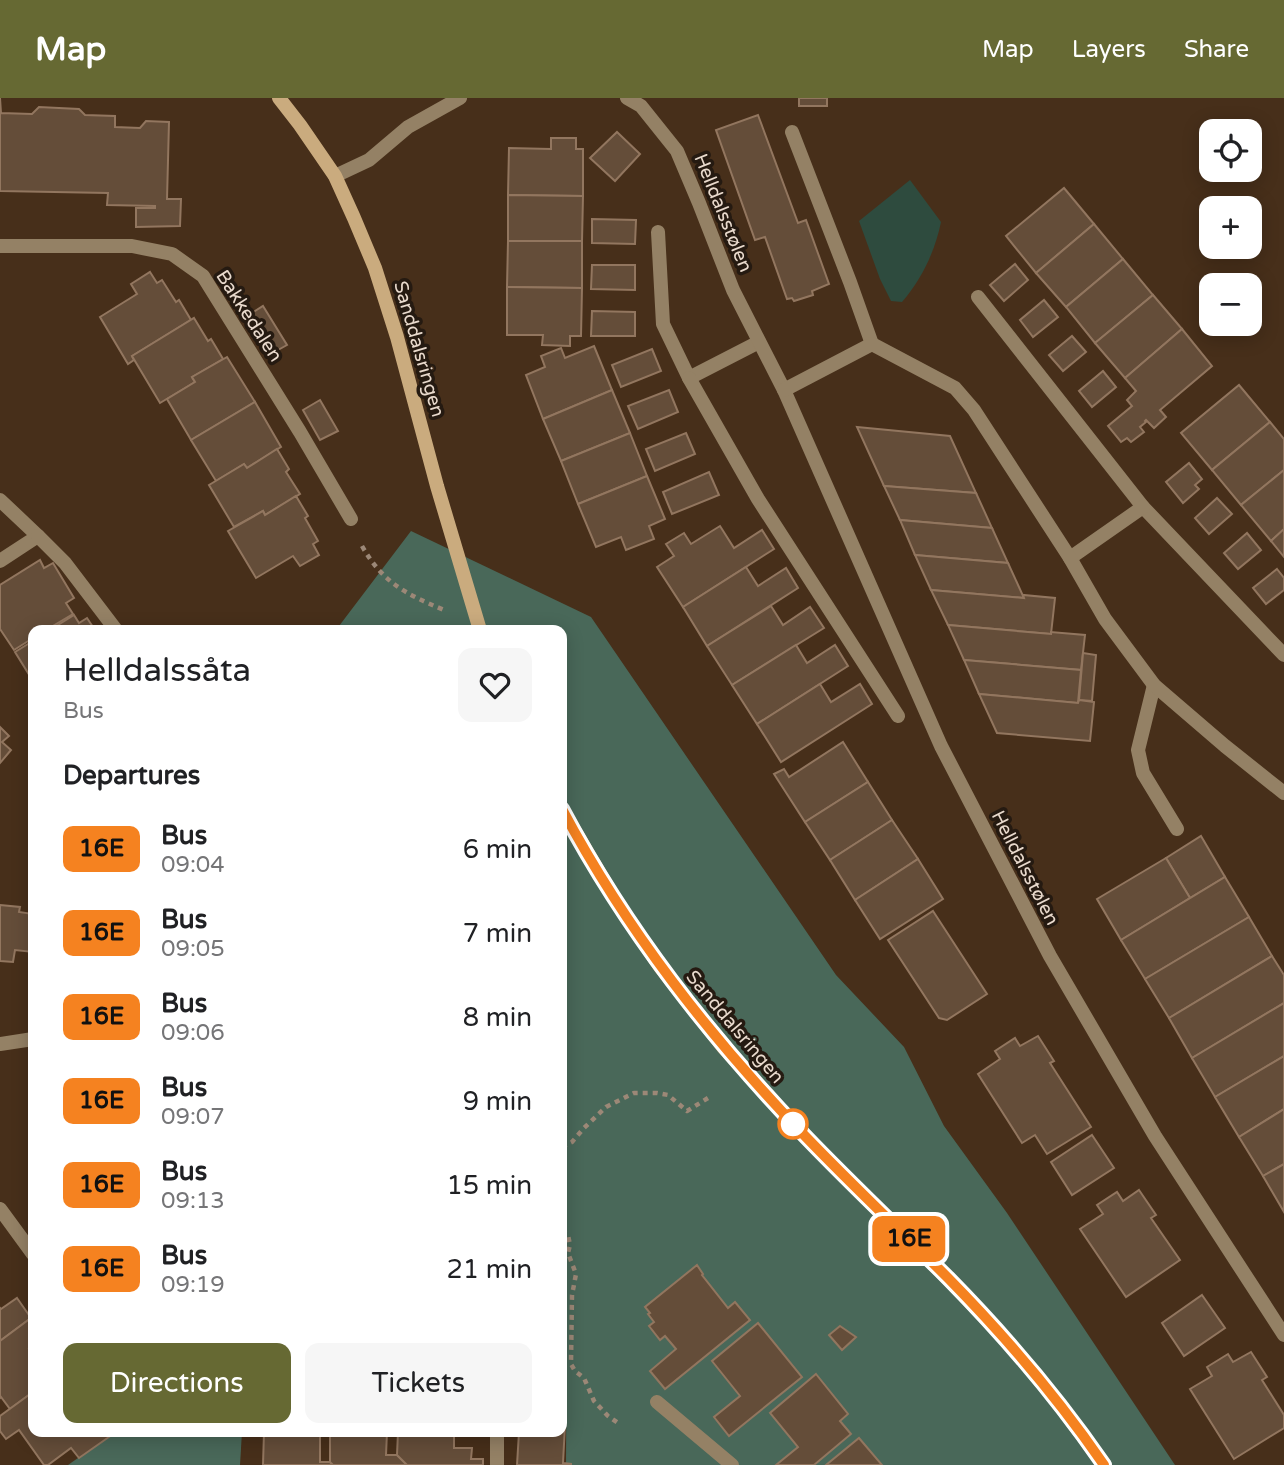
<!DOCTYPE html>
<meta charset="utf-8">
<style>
:root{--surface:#fff;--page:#f6f6f6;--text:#202124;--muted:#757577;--accent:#666933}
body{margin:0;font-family:"Varela Round",sans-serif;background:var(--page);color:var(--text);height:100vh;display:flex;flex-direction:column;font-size:26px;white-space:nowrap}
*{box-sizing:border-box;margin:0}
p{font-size:23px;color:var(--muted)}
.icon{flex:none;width:38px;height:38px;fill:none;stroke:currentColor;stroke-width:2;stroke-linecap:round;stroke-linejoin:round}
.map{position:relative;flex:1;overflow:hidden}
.details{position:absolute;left:28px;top:527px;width:539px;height:812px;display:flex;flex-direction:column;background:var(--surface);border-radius:14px;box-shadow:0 4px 18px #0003}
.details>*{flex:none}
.badge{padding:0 14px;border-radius:10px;font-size:24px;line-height:46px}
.buttons{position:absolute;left:1199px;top:21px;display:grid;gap:14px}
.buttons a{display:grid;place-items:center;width:63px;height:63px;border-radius:14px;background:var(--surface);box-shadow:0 4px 18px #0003;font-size:35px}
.map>.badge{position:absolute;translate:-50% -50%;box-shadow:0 0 0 4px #fff}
h2{padding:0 35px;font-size:26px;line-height:63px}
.round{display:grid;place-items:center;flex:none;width:74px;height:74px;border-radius:14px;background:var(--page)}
.overview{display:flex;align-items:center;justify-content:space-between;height:119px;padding:0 35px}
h1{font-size:33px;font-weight:600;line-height:52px}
.action{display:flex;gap:14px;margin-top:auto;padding:14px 35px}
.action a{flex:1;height:80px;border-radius:14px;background:var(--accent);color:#fff;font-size:28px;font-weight:600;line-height:80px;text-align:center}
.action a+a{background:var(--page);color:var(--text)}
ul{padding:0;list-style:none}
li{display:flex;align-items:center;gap:21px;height:84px;padding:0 35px}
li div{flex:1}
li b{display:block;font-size:26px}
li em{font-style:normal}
li .badge{min-width:77px;font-weight:700;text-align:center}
header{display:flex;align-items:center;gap:42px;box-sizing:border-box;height:98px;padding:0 35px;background:var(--accent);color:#fff}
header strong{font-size:33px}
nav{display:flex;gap:38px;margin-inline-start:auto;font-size:24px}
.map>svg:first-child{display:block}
</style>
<header>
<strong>Map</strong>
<nav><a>Map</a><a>Layers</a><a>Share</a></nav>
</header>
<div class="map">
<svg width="1284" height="1367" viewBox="0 0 1284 1367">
<rect width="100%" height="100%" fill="#472f1a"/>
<path fill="#2e4b3e" d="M910,82L941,124C935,153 922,181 902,204L891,203L880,181L859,123Z"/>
<g fill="#496859">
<path d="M411,433L591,519L836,877L904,949L944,1028L1007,1115L1175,1367H566L567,1159L562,1157V532H336Z"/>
<path d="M115,1334H242L240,1367H68Z"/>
</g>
<g fill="#644d39" stroke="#92765f" stroke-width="2">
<path d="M0,0L1,15L32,16L39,9L79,11L85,17L115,18V29L140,30L146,23L169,24L167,101H181L180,128L136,129V110H155V108L107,107L108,95L0,93Z"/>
<rect x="799" y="0" width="28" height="8"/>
<path d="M758,17L798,125L806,122L829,186L812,193L813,197L794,203L792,200L787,201L765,139L755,142L716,32Z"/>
<path d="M617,34L640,56L615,83L590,60Z"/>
<path d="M551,40H576V51H583V98L508,97L509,50L551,51Z"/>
<path d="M1064,90L1094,126L1036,175L1006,138Z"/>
<path d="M508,97L583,98L582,143H508Z"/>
<path d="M592,121L636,122L635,146L592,145Z"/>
<path d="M1094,126L1123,161L1066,209L1036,175Z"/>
<path d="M508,143H582V190L507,189Z"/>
<path d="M1123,161L1153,197L1095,245L1066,209Z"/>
<path d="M1015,166L1028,182L1004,203L990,187Z"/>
<path d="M592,167H635V192L591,191Z"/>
<path d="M150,174L157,185L162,182L176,204L179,202L191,222L132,258L134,262L128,266L100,219L137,196L131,186Z"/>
<path d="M507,189L582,190L581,238H570V248L542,247L543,237H507Z"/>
<path d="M1153,197L1182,231L1125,280L1095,245Z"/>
<path d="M1044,202L1058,219L1033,239L1020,222Z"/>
<path d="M263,208L287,247L269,257L247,218Z"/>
<path d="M592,213L635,214V238H591Z"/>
<path d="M194,220L208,243L211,241L223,261L192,279L195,284L160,305L132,258Z"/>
<path d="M1182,231L1212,268L1160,312L1166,319L1154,330L1146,322L1145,323L1146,324L1140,329L1144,334L1131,344L1127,340L1121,344L1108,328L1132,308L1127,302L1136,293L1125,280Z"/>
<path d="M1072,238L1086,254L1063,273L1049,257Z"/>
<path d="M594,248L612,292L543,321L526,277L545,269L541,258L561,250L565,260Z"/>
<path d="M652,251L661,273L621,289L612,267Z"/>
<path d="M227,259L255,304L191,342L167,301L195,284L192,279Z"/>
<path d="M1103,273L1116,289L1092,309L1079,293Z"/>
<path d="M1239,287L1270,324L1212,372L1181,335Z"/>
<path d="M612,292L630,335L561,363L543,321Z"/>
<path d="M669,292L678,314L638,331L628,308Z"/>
<path d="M320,302L338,333L320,342L303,312Z"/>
<path d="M255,304L281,349L247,370L244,366L216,383L191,342Z"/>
<path d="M1270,324L1284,341V372L1241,407L1212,372Z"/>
<path d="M857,329L950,338L976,395L884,388Z"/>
<path d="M630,335L647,378L578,406L561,363Z"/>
<path d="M686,335L695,356L655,373L646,351Z"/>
<path d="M277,351L289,371L286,374L300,396L265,417L263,413L234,429L209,387L244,366L247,370Z"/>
<path d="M1189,365L1202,381L1195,387L1199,391L1183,405L1166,384Z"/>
<path d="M1284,372V431L1271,443L1241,407Z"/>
<path d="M709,374L719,397L672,416L663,394Z"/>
<path d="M647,378L665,421L649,428L654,441L626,452L621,439L596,449L578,406Z"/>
<path d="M884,388L976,395L992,430L900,422Z"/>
<path d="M296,398L308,418L305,420L318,443L313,446L319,457L300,468L293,458L256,480L228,433L263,413L265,417Z"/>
<path d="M1217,400L1232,416L1209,436L1195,420Z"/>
<path d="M900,422L992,430L1008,465L915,457Z"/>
<path d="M720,428L734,450L762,432L774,451L683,509L657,469L674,458L666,446L684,435L691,446Z"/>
<path d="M1284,431V459L1271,443Z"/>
<path d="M1247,435L1261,452L1238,471L1224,455Z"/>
<path d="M915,457L1008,465L1024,500L931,492Z"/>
<path d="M40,462L44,470L53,465L74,500L66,505L73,516L46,532H33V540L14,552L0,531V487Z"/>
<path d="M746,469L758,488L786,470L798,490L707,548L683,509Z"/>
<path d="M1277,471L1284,480V492L1266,506L1253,490Z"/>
<path d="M931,492L1024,500L1023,497L1055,500L1051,536L948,527Z"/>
<path d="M771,508L783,527L810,509L824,530L732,587L707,548Z"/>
<path d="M74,517L79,525L87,520L95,532H50Z"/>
<path d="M948,527L1051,536V534L1085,537L1081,572L964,562Z"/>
<path d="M33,543V583L15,554Z"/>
<path d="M796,547L807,565L835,547L848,568L757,626L732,587Z"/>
<path d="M1083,555L1096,557L1092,603L1079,602Z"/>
<path d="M964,562L1081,572L1078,605L979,596Z"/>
<path d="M820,586L831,604L860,586L872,606L781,664L757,626Z"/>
<path d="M979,596L1078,605L1079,602L1094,604L1090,643L997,635Z"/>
<path d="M0,629L9,638L2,644L11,652L0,665Z"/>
<path d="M843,644L868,684L805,724L774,676L784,671L789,679Z"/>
<path d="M868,684L892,722L830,762L805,724Z"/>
<path d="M892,722L918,761L855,802L830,762Z"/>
<path d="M1201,738L1225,779L1190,800L1166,760Z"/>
<path d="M1166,760L1190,800L1121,842L1097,801Z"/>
<path d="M918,761L943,801L880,841L855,802Z"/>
<path d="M1225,779L1249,819L1145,881L1121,842Z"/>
<path d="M0,807L20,809L19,814L33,816V854L15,852L13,864L0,863Z"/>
<path d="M933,813L987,896L947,922L939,920L888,842Z"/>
<path d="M1249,819L1272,858L1169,920L1145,881Z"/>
<path d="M1272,858L1284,877V905L1192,960L1169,920Z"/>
<path d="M1284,905V958L1215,999L1192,960Z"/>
<path d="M1038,938L1054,963L1050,965L1091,1029L1047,1056L1035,1037L1022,1045L978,976L1000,961L995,953L1015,940L1020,948Z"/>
<path d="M1284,958V1011L1239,1039L1215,999Z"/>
<path d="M1284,1011V1066L1263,1078L1239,1039Z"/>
<path d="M1092,1037L1114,1070L1072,1097L1051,1064Z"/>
<path d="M1284,1066V1114L1263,1078Z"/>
<path d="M1139,1092L1156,1117L1151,1120L1180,1162L1126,1199L1080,1131L1103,1116L1097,1107L1117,1094L1123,1103Z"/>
<path d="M697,1167L703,1176L702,1177L728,1210L735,1204L750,1222L665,1291L650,1273L676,1251L665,1238L660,1242L649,1228L654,1224L648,1216L650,1215L645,1209Z"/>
<path d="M1202,1197L1225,1230L1184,1258L1162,1225Z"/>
<path d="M17,1200L31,1220L0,1243V1210L1,1211Z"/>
<path d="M31,1220L33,1223V1248L29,1251L33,1256V1294L10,1311L1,1299L0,1300V1243Z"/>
<path d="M758,1225L802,1279L729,1338L714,1319L740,1298L712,1263Z"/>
<path d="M840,1228L856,1239L842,1252L829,1237Z"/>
<path d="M1251,1254L1267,1279L1262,1282L1284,1317V1330L1234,1361L1190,1291L1212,1278L1207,1269L1228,1256L1233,1264Z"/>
<path d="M816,1276L848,1316L840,1323L851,1336L814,1367H776L798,1349L770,1315Z"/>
<path d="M33,1294V1334H116L79,1360L71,1350L48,1367H44L19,1332L6,1341L0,1333V1318Z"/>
<path d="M562,1326L565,1327L563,1365L571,1366V1367H517L519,1334H562Z"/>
<path d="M264,1334H320V1364H330L333,1367H263Z"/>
<path d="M330,1334H387L386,1357H397L407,1367H333L330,1364Z"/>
<path d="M398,1334H454V1350H472L471,1361H483V1367H407L397,1357Z"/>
<path d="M859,1340L882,1367H826Z"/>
</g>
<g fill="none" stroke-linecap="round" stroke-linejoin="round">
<g stroke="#9c8877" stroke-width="4.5" stroke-dasharray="5 5" stroke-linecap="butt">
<path d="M362,448C383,485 406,496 444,512"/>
<path d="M562,1049L572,1044L584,1030L606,1009L634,995H657L668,997L687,1013L708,1000"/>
<path d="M562,1132L568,1137L570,1147L568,1155L576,1176L572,1197L571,1266L575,1273L584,1280L594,1303L608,1318L618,1325"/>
</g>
<g stroke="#948165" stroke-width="14">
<path d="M658,134L663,226L689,280L759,244"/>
<path d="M978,199L1143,409L1284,557"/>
<path d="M689,280L758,401L898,618"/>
<path d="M1070,460L1143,409"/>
<path d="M1154,587L1138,652L1143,675L1177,731"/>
<path d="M657,1304L732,1367"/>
</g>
<g stroke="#948165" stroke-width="14">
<path d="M627,0L641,8L677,53L699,105L733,192L784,292L941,648L1050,858L1155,1038L1284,1237"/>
<path d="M792,34L850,184L872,246"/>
<path d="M335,78L369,62L408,29L460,0"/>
<path d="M0,148H132L172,156L203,178L300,334L351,421"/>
<path d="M784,292L872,246L955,290L974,312L1070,460L1105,521L1154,587L1225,648L1284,695"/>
<path d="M0,402L38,438L0,463"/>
<path d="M38,438L65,465L116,532"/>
<path d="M0,946L33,941"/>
<path d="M0,1111L33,1156"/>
<path d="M497,1367V1334"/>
</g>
<g stroke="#caab7e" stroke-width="14">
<path d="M279,0L300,27L335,78L354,120L375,170L397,239L437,388L480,532"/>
<path d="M562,711L619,808L661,870L723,949L805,1038L949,1182L1008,1244L1056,1302L1104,1367"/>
</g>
</g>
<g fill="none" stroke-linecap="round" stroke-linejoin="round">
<g stroke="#fff" stroke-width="16">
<path id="line" d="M562,711C627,833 709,938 805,1038C851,1086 900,1132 948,1180C1005,1238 1058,1300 1104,1367"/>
</g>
<use href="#line" stroke="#f58220" stroke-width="10"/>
</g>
<circle fill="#fff" stroke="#f58220" stroke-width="3.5" cx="793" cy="1026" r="14"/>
<g text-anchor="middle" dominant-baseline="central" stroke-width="7" stroke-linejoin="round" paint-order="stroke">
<g font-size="19" fill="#e9dacd" stroke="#251a11">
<text transform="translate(723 115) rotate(68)">Helldalsstølen</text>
<text transform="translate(249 218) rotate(57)">Bakkedalen</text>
<text transform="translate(419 251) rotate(74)">Sanddalsringen</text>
<text transform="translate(1025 770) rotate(63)">Helldalsstølen</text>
<text transform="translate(735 929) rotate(50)">Sanddalsringen</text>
</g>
</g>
</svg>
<div class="buttons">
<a><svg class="icon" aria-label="locate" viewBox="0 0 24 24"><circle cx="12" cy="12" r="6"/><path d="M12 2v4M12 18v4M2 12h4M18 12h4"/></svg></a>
<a>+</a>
<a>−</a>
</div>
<b class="badge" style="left:909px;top:1141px;background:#f58220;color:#111">16E</b>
<section class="details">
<div class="overview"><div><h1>Helldalssåta</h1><p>Bus</p></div><a class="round"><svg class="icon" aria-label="heart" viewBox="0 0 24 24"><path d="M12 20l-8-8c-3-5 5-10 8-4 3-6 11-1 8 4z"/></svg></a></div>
<h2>Departures</h2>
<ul>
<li><span class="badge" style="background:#f58220;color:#111">16E</span><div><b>Bus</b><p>09:04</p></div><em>6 min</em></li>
<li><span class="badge" style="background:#f58220;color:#111">16E</span><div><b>Bus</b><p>09:05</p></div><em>7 min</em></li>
<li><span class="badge" style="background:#f58220;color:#111">16E</span><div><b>Bus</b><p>09:06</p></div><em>8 min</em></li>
<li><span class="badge" style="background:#f58220;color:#111">16E</span><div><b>Bus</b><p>09:07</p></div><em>9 min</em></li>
<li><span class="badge" style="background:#f58220;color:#111">16E</span><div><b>Bus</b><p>09:13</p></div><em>15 min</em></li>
<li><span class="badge" style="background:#f58220;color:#111">16E</span><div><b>Bus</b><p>09:19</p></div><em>21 min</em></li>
</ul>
<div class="action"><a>Directions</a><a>Tickets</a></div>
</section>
</div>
